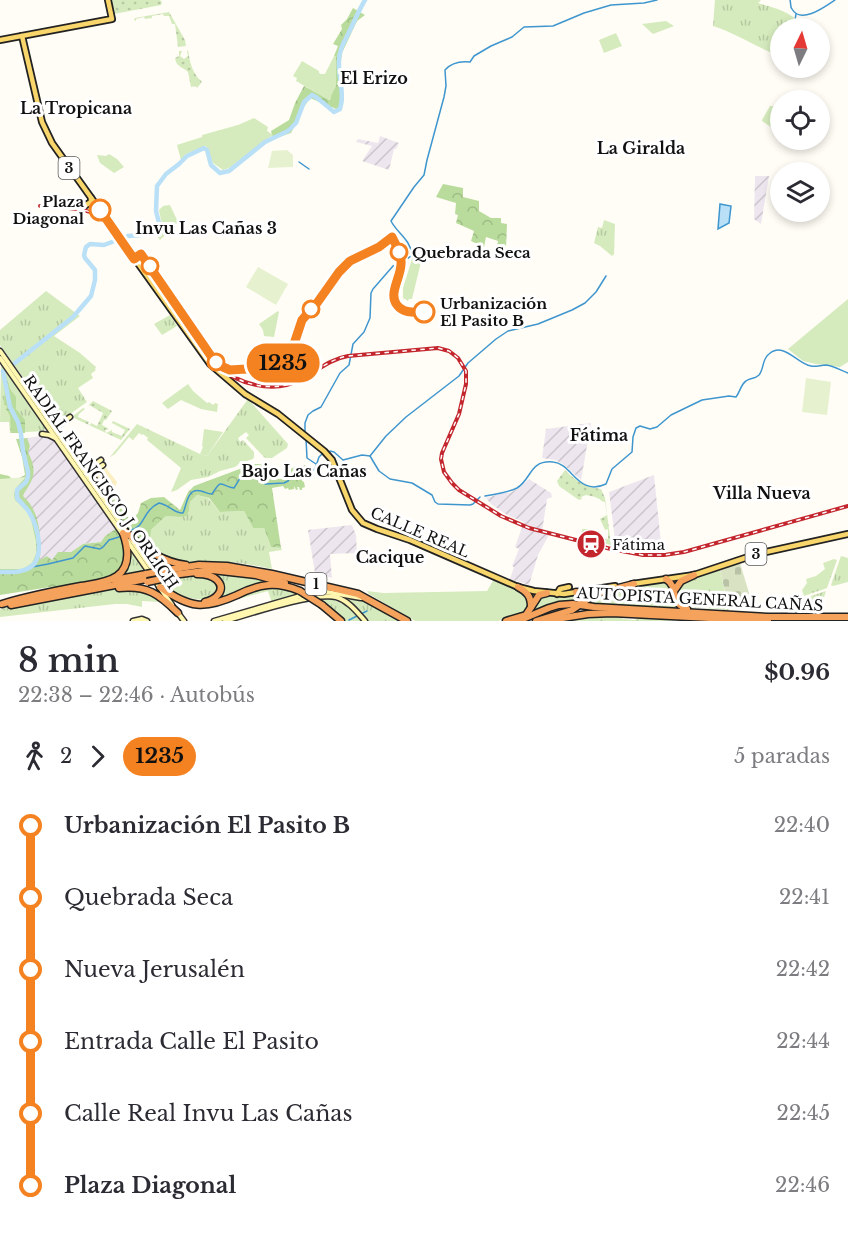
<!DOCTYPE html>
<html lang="es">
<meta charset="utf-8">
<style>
:root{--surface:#fff;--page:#f2f2f3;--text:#2b2b33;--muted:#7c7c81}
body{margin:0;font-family:"Libre Baskerville",serif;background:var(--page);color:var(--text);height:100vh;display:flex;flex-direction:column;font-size:22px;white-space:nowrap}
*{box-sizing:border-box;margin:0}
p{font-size:20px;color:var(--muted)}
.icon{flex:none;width:33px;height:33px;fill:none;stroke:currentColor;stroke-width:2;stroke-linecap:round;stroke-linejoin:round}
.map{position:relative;height:621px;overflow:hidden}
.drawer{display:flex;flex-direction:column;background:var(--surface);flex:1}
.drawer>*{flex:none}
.badge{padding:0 12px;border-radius:20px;font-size:21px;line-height:39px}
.needle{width:39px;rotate:5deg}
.fabs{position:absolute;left:770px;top:18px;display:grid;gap:12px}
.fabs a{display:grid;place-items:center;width:60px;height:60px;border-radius:50%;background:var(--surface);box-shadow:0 3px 9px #0003;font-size:30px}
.map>.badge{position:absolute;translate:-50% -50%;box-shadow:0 0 0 3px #fff}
.legs{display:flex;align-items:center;gap:9px;height:66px;padding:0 18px;font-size:20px}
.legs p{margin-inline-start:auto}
.overview{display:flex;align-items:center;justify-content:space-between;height:102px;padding:0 18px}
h1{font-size:33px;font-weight:600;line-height:45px}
ul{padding:0 18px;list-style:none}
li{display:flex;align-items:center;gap:21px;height:72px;font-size:22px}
li i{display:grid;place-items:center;width:9px;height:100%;margin:0 8px;background:currentColor}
li i::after{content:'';width:15px;height:15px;margin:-8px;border:4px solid;border-radius:50%;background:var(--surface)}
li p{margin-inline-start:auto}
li:first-child i{background:linear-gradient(#0000 50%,currentColor 0)}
li:last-child i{background:linear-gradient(currentColor 50%,#0000 0)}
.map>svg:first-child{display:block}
</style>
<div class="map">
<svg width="848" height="621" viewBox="0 0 848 621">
<defs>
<pattern id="industrial-furrows" width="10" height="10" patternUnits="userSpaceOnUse" patternTransform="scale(1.5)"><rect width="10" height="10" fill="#eee6ef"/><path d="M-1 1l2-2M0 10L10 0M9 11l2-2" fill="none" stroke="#cbc4cc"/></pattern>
<pattern id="grass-tufts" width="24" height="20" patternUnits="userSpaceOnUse" patternTransform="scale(1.5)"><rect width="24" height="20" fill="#d5ebbd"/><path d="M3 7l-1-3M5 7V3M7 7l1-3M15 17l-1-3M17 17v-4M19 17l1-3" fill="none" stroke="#b6c8a1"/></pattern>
<pattern id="forest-crowns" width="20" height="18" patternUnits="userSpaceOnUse" patternTransform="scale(1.5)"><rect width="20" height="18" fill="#b9dc9c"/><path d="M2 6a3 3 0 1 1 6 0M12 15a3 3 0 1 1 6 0" fill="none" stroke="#9ebc85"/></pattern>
<pattern id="sand-dots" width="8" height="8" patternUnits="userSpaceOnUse" patternTransform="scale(1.5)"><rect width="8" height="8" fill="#fbeec1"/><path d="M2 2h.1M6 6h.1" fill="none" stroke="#d6cba5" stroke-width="1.8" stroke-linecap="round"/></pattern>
<pattern id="cemetery-stones" width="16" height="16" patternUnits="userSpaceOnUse" patternTransform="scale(1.5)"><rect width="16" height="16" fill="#d9e3c4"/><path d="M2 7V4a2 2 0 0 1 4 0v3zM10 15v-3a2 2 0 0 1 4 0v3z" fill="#b9c2a7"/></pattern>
<pattern id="garden-dots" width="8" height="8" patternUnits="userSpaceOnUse" patternTransform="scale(1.5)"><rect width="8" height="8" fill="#d5ebbd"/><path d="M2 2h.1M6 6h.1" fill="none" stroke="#b6c8a1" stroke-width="1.8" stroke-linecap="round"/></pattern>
<pattern id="water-ripples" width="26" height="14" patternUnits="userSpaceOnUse" patternTransform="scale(1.5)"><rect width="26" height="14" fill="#b9e0f7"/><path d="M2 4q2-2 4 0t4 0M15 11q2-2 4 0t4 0" fill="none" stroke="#9ebfd3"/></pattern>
</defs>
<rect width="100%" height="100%" fill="#fffdf5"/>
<g fill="url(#industrial-furrows)">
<path d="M380,136L399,143L396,149H394L389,170L362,161L372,146L356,142L358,139L378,143Z"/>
<path d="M755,176H769L761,224L754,219Z"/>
<path d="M591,423L581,480L563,464L555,460L542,458L546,429Z"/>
<path d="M46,435L52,437L55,441L117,528L105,536L101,542L83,544L71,552L52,560L39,561L23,499V491L32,477L25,443L27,438Z"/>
<path d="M654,475L662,553L645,552L616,547L609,492Z"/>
<path d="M529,479L551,493L552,497L547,499L542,531L549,535L538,555L529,585L510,579L514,567L512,566L519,549L515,547L524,522L507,515L491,504L486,498L503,493H510L520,487Z"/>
<path d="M352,525L356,535L357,553L330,554L332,578L315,573L308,530Z"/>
</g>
<g fill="url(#grass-tufts)">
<path d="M715,0H761L758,3C778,9 791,11 804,28H780V56C757,48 736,33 713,26Z"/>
<path d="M604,220L615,224L614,254L612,256L600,246L594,243L598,227L602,228Z"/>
<path d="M46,291L80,316L54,336L80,353L96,367L95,369L96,370L91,374L93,378L78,388L87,402L63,419L56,422L52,418L0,345V330Z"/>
<path d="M170,315L177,326L162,335L154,324Z"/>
<path d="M1,365L45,428L44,431L10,433L9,422H0Z"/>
<path d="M248,399L288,444L287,448L272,458H265L246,438L249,435L246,432L238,438L240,442L243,440L254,452V457L253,459L240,463L235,467L220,471L208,477L191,480L177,490L171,492L181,468L147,440L148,438L143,434L142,435L139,433L133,440L129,437L115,454L110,457L137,424L200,454L207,456Z"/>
<path d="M197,495L208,498L220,512L244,511L253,528H264L271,547L281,548L282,550L269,552L272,569C258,566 243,563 229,562C195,562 182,567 150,549L151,530L166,516L179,517L189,511L190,502Z"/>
<path d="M130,549L147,572L119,577Z"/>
<path d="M841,556L848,558V582L833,586L831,585Z"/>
<path d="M834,559L837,560L827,588L804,596L802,590L807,583L806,579L816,576L825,569L823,563Z"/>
<path d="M720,570L729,610L688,607C684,606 679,603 677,599C668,580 709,573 720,570Z"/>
<path d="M213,572L255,577L275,583L229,598L218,599L221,583L203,573Z"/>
<path d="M199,575L211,579L217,583L218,590L210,599C191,601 174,596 161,580Z"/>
<path d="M667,582C674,591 670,600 680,609L599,605L588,602L599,595L615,592L633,587Z"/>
<path d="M114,587L144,589L166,603L164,605L160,602L142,601V607L127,604H115L0,617V609Z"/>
<path d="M264,588C277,587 288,588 300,595L272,603L268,591L234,600L252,592Z"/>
<path d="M826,591L819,613L794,612L796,601Z"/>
<path d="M326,593L360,599L401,621H368L350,603L337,596L274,605L309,595Z"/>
<path d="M579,595V602C560,603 545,606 529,615L541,596L565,597Z"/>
<path d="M332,599L349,607L362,621H345L323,600Z"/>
<path d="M607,616H618L623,619L634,620L640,618L677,621H568Z"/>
</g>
<g fill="url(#forest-crowns)">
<path d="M353,8L365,15L357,21L342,53L340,65L344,99L341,111L310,98L304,107L291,133L273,139L271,131L289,120L295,103L304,86L330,100L336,57L334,56L338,46L333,44L342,29L341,25L347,19Z"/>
<path d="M443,184L463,188V197L479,201V211L491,218H501V223L507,224L506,248L510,249L509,254L496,251L498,241L486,237L484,247L471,241L474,231L456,223L458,215L455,214L456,203L436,197Z"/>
<path d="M6,375L10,389L16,397V409L25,420V433H11L10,416L6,409L7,406L4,405L5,389L3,376Z"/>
<path d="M27,438L30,446L28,452C33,462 36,471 31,482C28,488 25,491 23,496C41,512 41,538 40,560L47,556L52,560L58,552H71L83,544L101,542L105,536L117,528C128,545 128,567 110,578L51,591L50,587L0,595V474L9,476L14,481L25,475L22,457L16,439Z"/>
<path d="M253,464C262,464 269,465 276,471L277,479H287L289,477L291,469L296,466L298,469L305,465L313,476L307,477V474L303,475L302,481L304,482L305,487L302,488V490H300L299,487H297L298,489L296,490L294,486V489L289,490L288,488L285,489L283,486L272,488L281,548L271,547L264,528H253L244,511L220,512L209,498L197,495L190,502L189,511L186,516L179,517L166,516L151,530L150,549L135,538L123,522L111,502L114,499L131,521L138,513L141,503L151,498L164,497L180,510L188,492L194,486Z"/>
</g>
<path fill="url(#sand-dots)" d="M103,466L106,468L117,482L113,494L114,499L111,502L94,475L95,473Z"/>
<path fill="url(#cemetery-stones)" d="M740,563L753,606L729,608L720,570Z"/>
<g fill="#d5ebbd">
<path d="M666,21L674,26L653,34L642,24Z"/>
<path d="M616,33L622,46L604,53L599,40Z"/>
<path d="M334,56L336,57V86L329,100L296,81L297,78L293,76L302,61L319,71V73L321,74H325Z"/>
<path d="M770,106H772L780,111V120L774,129L762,121V120Z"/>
<path d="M254,118L268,127L267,131L273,135L229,168L223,170L213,163L206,146L186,154L181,160L177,145L202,137V135L238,125Z"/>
<path d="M109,154L117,159L124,167L114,173L100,163L97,155L106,156Z"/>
<path d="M170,205L178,222L160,240L157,236L162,232L164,227L161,220L159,210L163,206Z"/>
<path d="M412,259L421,262L412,299H409L408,301L403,298V288Z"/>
<path d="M848,299V362L840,367L816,364L803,361L788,349Z"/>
<path d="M278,311L279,312L274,337L264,336L263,330L259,324Z"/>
<path d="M188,384L193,391L207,403L209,402L213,405L215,403L218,404L217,412L201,409L181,400L168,409L162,403Z"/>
<path d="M204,429L223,432L207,456L200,454L203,447L202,446Z"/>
<path d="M494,579L520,590L527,597L528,607L524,613L498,621H415L369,594L367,591L383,593L487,591Z"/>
</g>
<g fill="url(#garden-dots)">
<path d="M112,0H160L162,2L161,5L114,14Z"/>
<path d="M169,12L185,40L186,46L178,47L175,24H172L169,16H164L163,14L152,16V18L145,19L144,17L136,19V21L134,20L135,18Z"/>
<path d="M188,50C190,63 192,73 202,82L197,88L196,86L191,87L188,72C183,67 176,67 175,58L179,56V51H182L180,56L184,59L188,56L187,51Z"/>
<path d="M93,401L112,411L106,420H104L102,425L109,429L105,430L106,433L112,430V432L122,436L125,430L112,423L113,421L130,429L121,440L76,419L73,416L83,408L85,409L79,414L78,417L89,422L88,424L90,425L91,423L97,426L103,413L89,405Z"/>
<path d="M565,470C577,482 585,487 601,489L605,498L611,545L581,538L582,529H589L594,538L608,539V529L605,530L600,519L607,515L605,502C601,502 601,499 597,498C594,496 589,496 586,495L581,497L582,499L579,500L559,486L557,481Z"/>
</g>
<g fill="#e6f2cf">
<path d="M287,150L293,155V167L268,168L272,151Z"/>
<path d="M258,267L288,284L276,305L246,287Z"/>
<path d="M806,378L831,382L827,415L802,412Z"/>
<path d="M26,477L16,488L14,494L15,500L30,514L36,542V554L32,563L23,569H0V479Z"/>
</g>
<path fill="url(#water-ripples)" stroke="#3f96cf" stroke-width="1.5" d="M720,204L731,206L729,223L718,229Z"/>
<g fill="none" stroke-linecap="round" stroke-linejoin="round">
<g stroke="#3f96cf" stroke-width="1.5">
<path d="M790,0C791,3 790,7 792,9C801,25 826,6 835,0"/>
<path d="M796,14L795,20L801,28"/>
<path d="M299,162L309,169"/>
<path d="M305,431V423L308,415L313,411L321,407L340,373L349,365L353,344L364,332L370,318L371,293L373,289L393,266L406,260L412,255C411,240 397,233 391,221L414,187L424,175L427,160L444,97L446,86L445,70C451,63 460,61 470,62L474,56L491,46L512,37L524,27L553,26L584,13L611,5L644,3L657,0"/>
<path d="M306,439L307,458L316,464"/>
<path d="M330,451L334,452L343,460L362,455L370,456L379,471L390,479L412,483L432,495L435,502L438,504L470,505L473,504L480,497"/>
<path d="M370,456L386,436L406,417L459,376L468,363L496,339L508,331L538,324L572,310L585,303L596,292L606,276"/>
<path d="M485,496C495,494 507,493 517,488C532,479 529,460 553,462C572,463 578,497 606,484L612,469L632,452L633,437L636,428L640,426L650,429L657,427L671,415L702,400L729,396L736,397C740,392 741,384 746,381C750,378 755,379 759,375C764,369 762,359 769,354C784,341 797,364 811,366C816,367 821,365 826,365C834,366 840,370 848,373"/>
<path d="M131,530C146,526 142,511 159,503C170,505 175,514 183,513C187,505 187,487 201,491C205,492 208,494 212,494C223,477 219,486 234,488C241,477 242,471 258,472L262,477L265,484L284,483L288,481L296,471L310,472L315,469L319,457L323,453"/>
<path d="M32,567L48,564L73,558L85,546L100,549L103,547L109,540L119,537"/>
<path d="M349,620L367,611"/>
</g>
<g stroke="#b9e0f7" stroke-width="4.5">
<path d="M15,363L73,317L91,296L95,280V270L85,258L84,255L86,247L90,244L104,245L128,236L154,234L158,232L160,227L156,211L157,186L166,174L179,164L187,156L204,148L207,150L211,165L220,173L229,171L265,142L288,131L296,123L304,102L312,95C316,96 329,108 334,112L340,109C345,93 338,78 339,61C339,49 345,41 350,30C355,20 359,10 365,0"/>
<path d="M0,572C7,572 17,573 24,570C47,564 39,527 29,512C26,507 21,503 17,498V490L26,482L28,477V472L23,451L21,434L18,422L10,407L3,371"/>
</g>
<g stroke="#333" stroke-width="7">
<g id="secondary">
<path d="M0,351L127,533"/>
<path d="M0,358L172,605"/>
<path d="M51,421L55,424L59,425L70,417"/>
<path d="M42,434L49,435L55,438"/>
<path d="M82,463L86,468H90L101,460"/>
<path d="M103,465L94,471L92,475L111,505"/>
<path d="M131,539L162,583"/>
<path d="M178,613L184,621"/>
<path d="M133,621L142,619L147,621"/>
<path d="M214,621L307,594L327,592L361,598"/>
<path d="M225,621C249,614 314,592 336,597C349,601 357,612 365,621"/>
</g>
</g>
<g stroke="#222" stroke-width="8">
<g id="primary">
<path d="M22,36L42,122L52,143L210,364L245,394L278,414L324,451L332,460L352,510L363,523L377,529L410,540L518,587L534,591L564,594L615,586"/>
<path d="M0,40L112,19L108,0"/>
<path d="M86,205L91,202V198"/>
<path d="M632,584L694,575L757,554L848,534"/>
<path d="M557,594L560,589L569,587"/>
</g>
</g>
<g stroke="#222" stroke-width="9">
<g id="highway">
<path d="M126,532C143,549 162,562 186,565"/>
<path d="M167,570L199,565L227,566L272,574L358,594L407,621"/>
<path d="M197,574C203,574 212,575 217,580C227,590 215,600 205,602"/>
<path d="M164,576L212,570L256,575L285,583"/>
<path d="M666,579C680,588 668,602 687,609"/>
<path d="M114,580L146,574"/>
<path d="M160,587C189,608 204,610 237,595C247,590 257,586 268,585C280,584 290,587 300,591"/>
<path d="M518,587C527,592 531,596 531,607"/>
<path d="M119,588C147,585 159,594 178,613"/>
<path d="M674,591L681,581L694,575"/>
<path d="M576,592L579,593L581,599L580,604"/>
<path d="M2,604C28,596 54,591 81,586C92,584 107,583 117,576C131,566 128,547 123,533"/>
<path d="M11,605L146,579"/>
<path d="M322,605L341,621"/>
<path d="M506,621L526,615L539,595L547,593"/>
<path d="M518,621L549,608L559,605L573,604L594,607L768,617H848"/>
<path d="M536,621L572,610L592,596L599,593L634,584"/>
<path d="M544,621L588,614L612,613L768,621"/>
</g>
</g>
<use href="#secondary" stroke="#fff6b0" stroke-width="4"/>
<use href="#primary" stroke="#f9d66b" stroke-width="4.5"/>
<use href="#highway" stroke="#f5a25d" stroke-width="6"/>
<g stroke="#c4262e" stroke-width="4">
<path id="rail" d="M40,206C70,208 89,206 114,225L214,363C236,384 273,395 302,379C317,371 330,359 348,356L438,348L449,351L458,358L466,371V384L459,414L442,453L441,459L444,472L452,483L459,490L501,516L529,528L611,549L643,555H664L684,552L848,506"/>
</g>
<use href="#rail" stroke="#fff" stroke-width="1.5" stroke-dasharray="4.5" stroke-linecap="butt"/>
<g stroke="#222" stroke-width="9" stroke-linecap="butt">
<g id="highway-bridge">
<path d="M146,574L167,570"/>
<path d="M147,582L166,578"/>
<path d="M300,591L322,605"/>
</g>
</g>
<use href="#highway-bridge" stroke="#f5a25d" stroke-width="6"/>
</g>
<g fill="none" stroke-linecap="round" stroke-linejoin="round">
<g stroke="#fff" stroke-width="14">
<path id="line-1" d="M100,210L134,259L141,254L211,356L223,367L230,370L246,369L267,373L274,372L278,369L289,355L293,347L302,320L317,303L339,272L350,261L379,247L392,237C396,245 402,255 401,264C401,277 388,294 397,305C404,314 415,312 424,312"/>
</g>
<use href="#line-1" stroke="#f58220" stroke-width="9"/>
</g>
<defs>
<g id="station-disc" transform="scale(1.5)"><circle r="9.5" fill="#c4262e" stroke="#fff"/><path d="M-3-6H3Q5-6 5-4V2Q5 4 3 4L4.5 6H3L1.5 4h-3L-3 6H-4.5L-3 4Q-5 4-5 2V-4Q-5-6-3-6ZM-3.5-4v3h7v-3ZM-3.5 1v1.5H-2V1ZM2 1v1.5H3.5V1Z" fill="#fff"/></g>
</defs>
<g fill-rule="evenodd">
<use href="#station-disc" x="591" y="544"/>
</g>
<g fill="#fff" stroke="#f58220" stroke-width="3">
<circle cx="100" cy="210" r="10"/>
<circle cx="399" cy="252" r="8"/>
<circle cx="150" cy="266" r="8"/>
<circle cx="311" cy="309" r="8"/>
<circle cx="424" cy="312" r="10"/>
<circle cx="216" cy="362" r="8"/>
</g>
<g text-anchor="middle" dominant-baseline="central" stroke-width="6" stroke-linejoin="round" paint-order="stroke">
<g fill="#fff" stroke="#585858" stroke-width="1.5">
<rect x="58.5" y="157" width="21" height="22" rx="4.5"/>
<rect x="745.5" y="543" width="21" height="22" rx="4.5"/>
<rect x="305.5" y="573" width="21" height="22" rx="4.5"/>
</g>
<g font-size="14" font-weight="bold" fill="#111">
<text x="69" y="168">3</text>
<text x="756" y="554">3</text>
<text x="316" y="584">1</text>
</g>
<g font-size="15" font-weight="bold" fill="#111" stroke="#fff" text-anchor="start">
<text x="84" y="201" text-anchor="end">Plaza<tspan x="84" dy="17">Diagonal</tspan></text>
<text x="412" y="252">Quebrada Seca</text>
<text x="440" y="303">Urbanización<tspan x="440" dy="17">El Pasito B</tspan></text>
</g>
<g font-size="15" fill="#111" stroke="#fff">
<text transform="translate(101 482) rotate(55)">RADIAL FRANCISCO J. ORLICH</text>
<text transform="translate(420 532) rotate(23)">CALLE REAL</text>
<text transform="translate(700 599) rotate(3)">AUTOPISTA GENERAL CAÑAS</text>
</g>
<g font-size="15" fill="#111" stroke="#fff" text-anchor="start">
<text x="612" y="544">Fátima</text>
</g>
<g font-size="16" font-weight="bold" fill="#111" stroke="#fff">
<text x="374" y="78">El Erizo</text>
<text x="76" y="108">La Tropicana</text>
<text x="641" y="148">La Giralda</text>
<text x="206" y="228">Invu Las Cañas 3</text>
<text x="599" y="435">Fátima</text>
<text x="304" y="471">Bajo Las Cañas</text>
<text x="762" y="493">Villa Nueva</text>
<text x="390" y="557">Cacique</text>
</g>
</g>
</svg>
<div class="fabs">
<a><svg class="needle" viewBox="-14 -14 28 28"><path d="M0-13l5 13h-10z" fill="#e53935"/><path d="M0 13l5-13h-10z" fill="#7c7c81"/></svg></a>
<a><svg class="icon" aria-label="locate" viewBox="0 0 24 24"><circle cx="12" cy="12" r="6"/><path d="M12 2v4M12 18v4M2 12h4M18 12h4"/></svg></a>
<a><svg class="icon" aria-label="layers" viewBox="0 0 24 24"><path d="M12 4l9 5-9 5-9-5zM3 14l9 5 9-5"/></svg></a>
</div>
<b class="badge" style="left:283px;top:363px;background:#f58220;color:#111">1235</b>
</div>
<section class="drawer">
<div class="overview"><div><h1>8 min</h1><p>22:38 – 22:46 · Autobús</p></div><b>$0.96</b></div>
<div class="legs"><svg class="icon" aria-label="walk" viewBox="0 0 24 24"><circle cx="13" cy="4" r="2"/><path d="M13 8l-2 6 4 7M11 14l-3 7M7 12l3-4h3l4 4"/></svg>2<svg class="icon" aria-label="forward" viewBox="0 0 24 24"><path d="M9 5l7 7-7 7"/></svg><b class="badge" style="background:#f58220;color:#111">1235</b><p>5 paradas</p></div>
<ul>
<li><i style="color:#f58220"></i><b>Urbanización El Pasito B</b><p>22:40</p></li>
<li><i style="color:#f58220"></i><span>Quebrada Seca</span><p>22:41</p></li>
<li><i style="color:#f58220"></i><span>Nueva Jerusalén</span><p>22:42</p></li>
<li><i style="color:#f58220"></i><span>Entrada Calle El Pasito</span><p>22:44</p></li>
<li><i style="color:#f58220"></i><span>Calle Real Invu Las Cañas</span><p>22:45</p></li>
<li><i style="color:#f58220"></i><b>Plaza Diagonal</b><p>22:46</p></li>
</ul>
</section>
